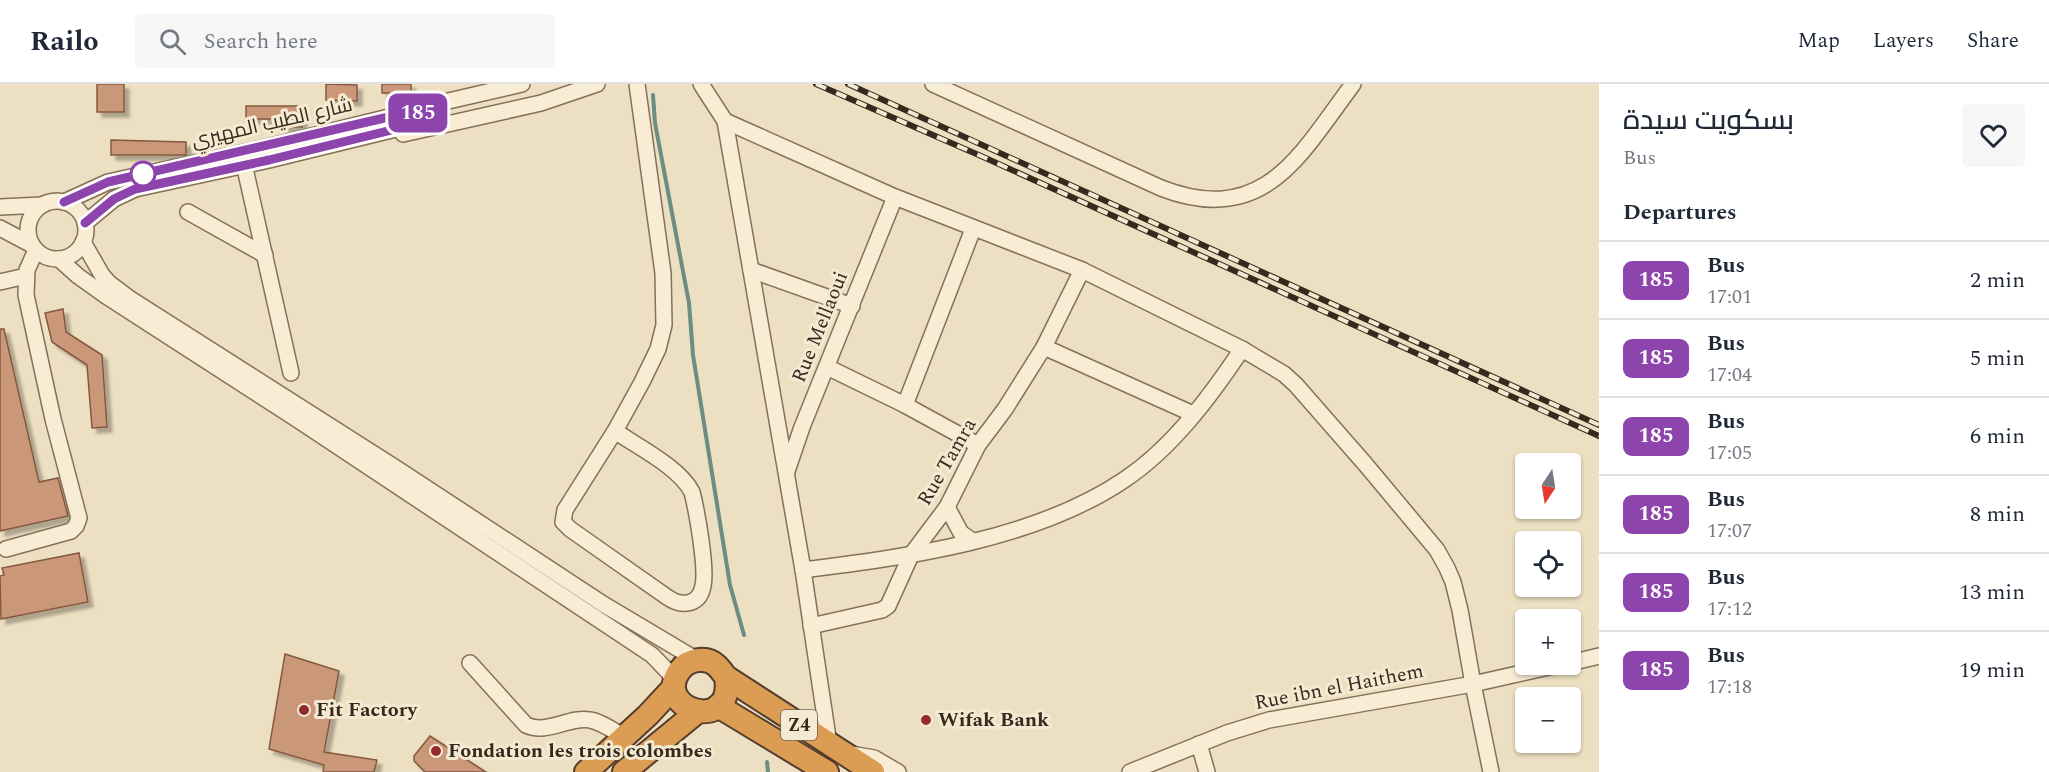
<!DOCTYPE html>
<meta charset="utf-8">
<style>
:root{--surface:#fff;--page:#f6f6f7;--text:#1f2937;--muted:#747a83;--line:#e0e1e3}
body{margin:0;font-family:Spectral,Cairo,serif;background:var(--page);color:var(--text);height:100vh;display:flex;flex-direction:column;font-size:22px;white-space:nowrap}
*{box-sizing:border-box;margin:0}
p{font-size:20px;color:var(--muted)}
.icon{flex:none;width:33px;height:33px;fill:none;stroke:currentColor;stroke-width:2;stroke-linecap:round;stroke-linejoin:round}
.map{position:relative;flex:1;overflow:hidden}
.details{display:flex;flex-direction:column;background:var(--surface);width:450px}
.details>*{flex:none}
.badge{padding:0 12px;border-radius:9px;font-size:21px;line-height:39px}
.needle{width:39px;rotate:192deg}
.tools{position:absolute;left:1515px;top:369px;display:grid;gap:12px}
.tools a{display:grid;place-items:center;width:66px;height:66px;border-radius:6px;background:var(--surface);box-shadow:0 2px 4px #0004;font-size:30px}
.map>.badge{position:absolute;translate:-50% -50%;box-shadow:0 0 0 3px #fff}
h2{padding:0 24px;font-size:22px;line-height:54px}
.round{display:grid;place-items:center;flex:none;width:63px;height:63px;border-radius:6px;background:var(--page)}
.summary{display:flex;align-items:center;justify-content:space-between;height:102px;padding:0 24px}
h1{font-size:28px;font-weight:600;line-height:45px}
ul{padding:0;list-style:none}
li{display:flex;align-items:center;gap:18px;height:78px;padding:0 24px;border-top:2px solid var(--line)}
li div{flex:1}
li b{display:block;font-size:22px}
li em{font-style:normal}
li .badge{min-width:66px;font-weight:700;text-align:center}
header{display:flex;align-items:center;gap:36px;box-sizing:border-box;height:84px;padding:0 30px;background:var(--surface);border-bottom:2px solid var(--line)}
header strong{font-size:28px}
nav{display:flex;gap:33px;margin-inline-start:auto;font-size:21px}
.search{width:420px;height:54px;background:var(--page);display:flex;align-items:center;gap:15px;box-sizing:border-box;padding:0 21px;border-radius:6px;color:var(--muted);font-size:22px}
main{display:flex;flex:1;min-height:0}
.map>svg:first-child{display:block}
</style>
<header>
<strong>Railo</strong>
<div class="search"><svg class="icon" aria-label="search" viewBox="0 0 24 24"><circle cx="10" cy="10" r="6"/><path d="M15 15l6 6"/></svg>Search here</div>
<nav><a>Map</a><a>Layers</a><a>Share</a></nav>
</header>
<main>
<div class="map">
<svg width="1599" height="688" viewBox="0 0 1599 688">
<defs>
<filter id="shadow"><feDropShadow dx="5" dy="5" stdDeviation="1.5" flood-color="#0004"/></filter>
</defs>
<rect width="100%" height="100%" fill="#eddfc1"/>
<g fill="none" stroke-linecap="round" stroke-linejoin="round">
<g stroke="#6b8d84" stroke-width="4">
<path d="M653,11L655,39L689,219L693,271L730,501L744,551"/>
<path d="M767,678L768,688"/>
</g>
</g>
<g fill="#ca9878" stroke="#845940" stroke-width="1.5" filter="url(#shadow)">
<rect x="97" y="0" width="27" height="28"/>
<path d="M326,0L357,1V17L326,16Z"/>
<rect x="382" y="0" width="29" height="9"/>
<path d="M246,22H302V43H282V35H246Z"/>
<path d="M111,56L186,58V71H111Z"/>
<path d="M63,225L66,248L102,271L107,343L92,344L87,281L52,258L45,229Z"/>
<path d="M0,245H4L39,398L58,394L68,432L0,447Z"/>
<path d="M79,469L88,518L1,535L0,492L4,491L2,484Z"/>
<path d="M285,570L339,587L324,668L377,676L374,688H323L324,681L269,665Z"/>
<path d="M430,652L486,688H425L414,677V672Z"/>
</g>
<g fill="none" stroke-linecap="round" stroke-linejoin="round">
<g stroke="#867059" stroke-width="18">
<g id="minor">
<path d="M701,0L725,37L895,113L1082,186L1242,265L1284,290L1296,301L1366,381L1437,466L1447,484L1453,498L1460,526L1473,600L1491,688"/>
<path d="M933,0L1161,104C1264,144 1300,71 1353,0"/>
<path d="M725,37L803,486L829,660"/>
<path d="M403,50L541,19L597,0"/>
<path d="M244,80L291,289"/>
<circle cx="57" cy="146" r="29"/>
<path d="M64,118L108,98L255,66L393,32L422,28L444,18L522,0"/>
<path d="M0,123L42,121"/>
<path d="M188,128L265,171"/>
<path d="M85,139L114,115L135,105L269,76L400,44L415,39L422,28"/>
<path d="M0,144L32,161"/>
<path d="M83,158L102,191L109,199L129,214L396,384L603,520L697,576"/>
<path d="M59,175L78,192L106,212L298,336L652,571L675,595"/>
<path d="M751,186L852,222"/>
<path d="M0,198L26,192"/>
<path d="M1044,263L1193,330"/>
<path d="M827,283L905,321L978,361"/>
<path d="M905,321L973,145"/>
<path d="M615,347C638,363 679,383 692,408C697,428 707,484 703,502C699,522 681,523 667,513L570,445L563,438L565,426L615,347L642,298L658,265L664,241L663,189L637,0"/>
<path d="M787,387L802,343L895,113"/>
<path d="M947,423L961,449L971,456"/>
<path d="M6,465L71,447L76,442L79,434L53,335L26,211L27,186L36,166"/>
<path d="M803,486C907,473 1035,456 1124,396C1172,364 1210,313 1242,265"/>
<path d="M811,542L882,526L888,522L911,471L947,423L978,361L1005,325L1044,263L1082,186"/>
<path d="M470,579L526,641C547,651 569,632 590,636C602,638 614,647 624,653"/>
<path d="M1570,579L1599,572"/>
<path d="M1199,660L1207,688"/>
<path d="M851,670L874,674L898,688"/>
<path d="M1130,688L1227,649L1269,636L1473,600L1562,580"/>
</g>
</g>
<g stroke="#533e2e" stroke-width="26">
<g id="highway">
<path d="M726,593C735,652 651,625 680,586C688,575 707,572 717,582C720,585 723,589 726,593L873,688"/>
<path d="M718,622L827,688"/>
<path d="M586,688L648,631L674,603"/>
<path d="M624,688L697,628"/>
</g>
</g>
<use href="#minor" stroke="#f8ecd4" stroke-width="15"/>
<use href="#highway" stroke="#db9c53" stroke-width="22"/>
<g stroke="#36291d" stroke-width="6">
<g id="rail">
<path d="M816,0L981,72L1599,352"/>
<path d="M848,0L1599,341"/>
</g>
</g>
<use href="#rail" stroke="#f4e9d1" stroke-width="4" stroke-dasharray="11" stroke-linecap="butt"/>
</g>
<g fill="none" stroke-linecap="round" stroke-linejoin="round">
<g stroke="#fff" stroke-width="14">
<path id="line" d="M64,118L108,98L393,32L422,28L415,39L400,44L269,76L135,105L114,115L85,139"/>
</g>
<use href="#line" stroke="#8e44ad" stroke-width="9"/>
</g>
<circle fill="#fff" stroke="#8e44ad" stroke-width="3" cx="143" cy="90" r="12"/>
<g fill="#932b2e" stroke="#f4e9d1" stroke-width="2">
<circle cx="304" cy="626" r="6"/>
<circle cx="926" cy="636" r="6"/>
<circle cx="436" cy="667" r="6"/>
</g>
<g text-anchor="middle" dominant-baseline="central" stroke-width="6" stroke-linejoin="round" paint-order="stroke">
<rect fill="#f4e9d1" stroke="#6f6353" stroke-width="1.5" x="781" y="626" width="36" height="30" rx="4.5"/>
<g font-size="18" font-weight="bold" fill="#36291d">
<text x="799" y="641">Z4</text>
</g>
<g font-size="20" fill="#36291d" stroke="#f4e9d1">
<text transform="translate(272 39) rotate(-13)">شارع الطيب المهيري</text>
<text transform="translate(820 243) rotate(-68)">Rue Mellaoui</text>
<text transform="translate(947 378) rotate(-60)">Rue Tamra</text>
<text transform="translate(1339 603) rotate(-11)">Rue ibn el Haithem</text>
</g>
<g font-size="20" font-weight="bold" fill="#36291d" stroke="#f4e9d1" text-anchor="start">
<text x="316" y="626">Fit Factory</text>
<text x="938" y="636">Wifak Bank</text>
<text x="448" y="667">Fondation les trois colombes</text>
</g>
</g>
</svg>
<div class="tools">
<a><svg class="needle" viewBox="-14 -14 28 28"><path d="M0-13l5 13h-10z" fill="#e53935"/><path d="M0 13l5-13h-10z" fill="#747a83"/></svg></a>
<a><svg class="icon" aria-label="locate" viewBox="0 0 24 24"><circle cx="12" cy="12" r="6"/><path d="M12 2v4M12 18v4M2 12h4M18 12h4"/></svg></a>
<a>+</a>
<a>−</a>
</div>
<b class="badge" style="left:418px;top:29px;background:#8e44ad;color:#fff">185</b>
</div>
<section class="details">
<div class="summary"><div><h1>بسكويت سيدة</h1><p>Bus</p></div><a class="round"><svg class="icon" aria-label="heart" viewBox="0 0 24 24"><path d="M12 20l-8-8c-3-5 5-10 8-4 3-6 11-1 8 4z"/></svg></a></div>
<h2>Departures</h2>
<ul>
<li><span class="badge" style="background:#8e44ad;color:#fff">185</span><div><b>Bus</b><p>17:01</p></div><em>2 min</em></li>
<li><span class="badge" style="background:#8e44ad;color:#fff">185</span><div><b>Bus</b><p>17:04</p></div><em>5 min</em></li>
<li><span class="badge" style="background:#8e44ad;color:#fff">185</span><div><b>Bus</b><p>17:05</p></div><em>6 min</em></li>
<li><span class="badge" style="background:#8e44ad;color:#fff">185</span><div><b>Bus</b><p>17:07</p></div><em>8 min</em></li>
<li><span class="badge" style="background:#8e44ad;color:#fff">185</span><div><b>Bus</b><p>17:12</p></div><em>13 min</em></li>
<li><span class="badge" style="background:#8e44ad;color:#fff">185</span><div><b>Bus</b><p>17:18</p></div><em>19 min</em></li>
</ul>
</section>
</main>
